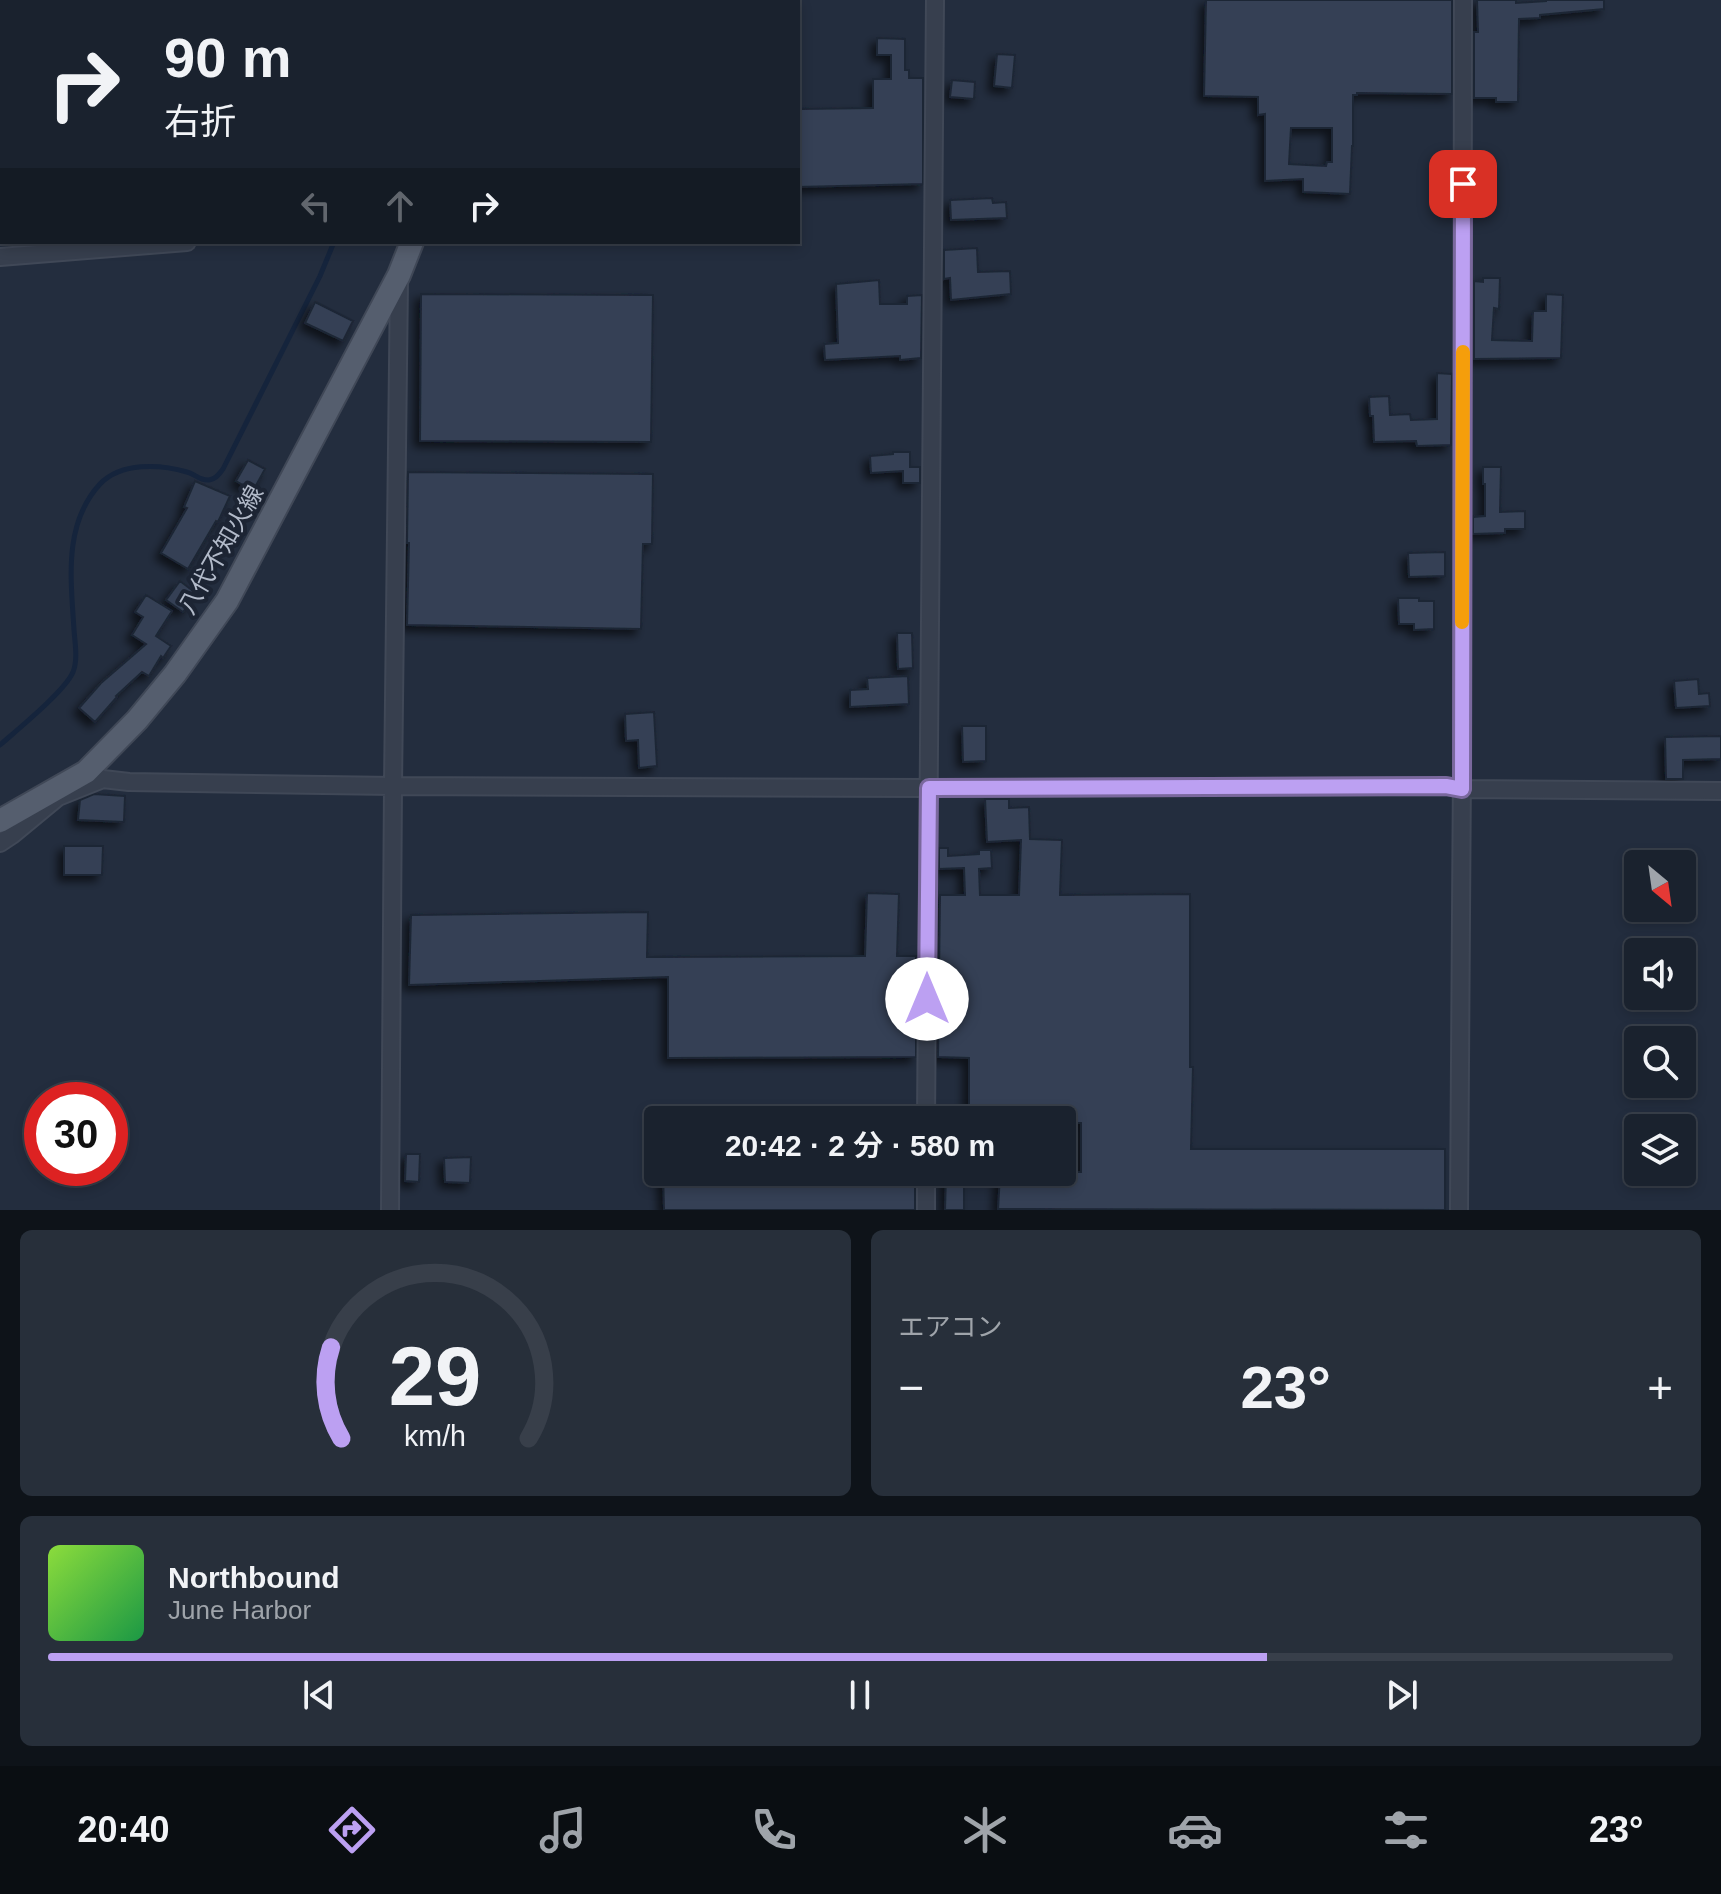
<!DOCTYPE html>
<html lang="ja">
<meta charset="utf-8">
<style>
body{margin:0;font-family:Helvetica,"Noto Sans JP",sans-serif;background:#272f3a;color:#f1f3f6;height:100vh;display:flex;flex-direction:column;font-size:30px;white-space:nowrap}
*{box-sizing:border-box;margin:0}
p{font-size:26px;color:#9fa4aa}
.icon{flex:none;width:44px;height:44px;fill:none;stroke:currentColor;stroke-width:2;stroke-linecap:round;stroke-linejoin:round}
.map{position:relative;height:1210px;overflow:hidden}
.panel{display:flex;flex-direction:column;gap:20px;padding:20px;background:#0e1319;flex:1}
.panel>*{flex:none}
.guide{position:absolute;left:0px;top:0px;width:800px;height:244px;box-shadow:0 4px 12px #0003,0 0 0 2px #383f4a;background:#1a222e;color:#f1f3f6;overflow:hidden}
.needle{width:52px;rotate:151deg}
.fabs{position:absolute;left:1624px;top:850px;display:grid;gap:16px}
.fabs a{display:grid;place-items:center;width:72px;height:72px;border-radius:8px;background:#1a222e;box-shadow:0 4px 12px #0003,0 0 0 2px #383f4a;font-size:40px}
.speed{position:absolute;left:24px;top:1082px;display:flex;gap:16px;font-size:40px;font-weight:700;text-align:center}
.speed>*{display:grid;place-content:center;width:104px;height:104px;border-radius:50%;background:#1a222e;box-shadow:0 4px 12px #0003,0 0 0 2px #383f4a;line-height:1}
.speed .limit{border:12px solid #d22;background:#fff;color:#111}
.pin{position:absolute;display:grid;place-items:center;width:68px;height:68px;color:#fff;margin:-34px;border-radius:16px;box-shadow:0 4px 12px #0006}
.me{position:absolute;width:88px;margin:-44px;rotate:0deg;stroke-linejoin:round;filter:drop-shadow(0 0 6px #0008)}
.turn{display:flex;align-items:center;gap:28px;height:168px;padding:0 32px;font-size:36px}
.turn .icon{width:104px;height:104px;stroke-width:2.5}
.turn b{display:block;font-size:56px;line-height:68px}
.lanes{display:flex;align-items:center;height:76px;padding:0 32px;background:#0003;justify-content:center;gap:40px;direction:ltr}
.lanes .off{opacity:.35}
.big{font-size:60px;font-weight:600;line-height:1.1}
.panel .card{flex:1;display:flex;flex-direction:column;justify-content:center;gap:12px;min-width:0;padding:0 28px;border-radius:12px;background:#272f3a}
.panel .dial{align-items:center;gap:0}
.dial svg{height:208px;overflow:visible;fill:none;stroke:#383f4a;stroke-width:7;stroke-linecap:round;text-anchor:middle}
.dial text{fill:#f1f3f6;stroke:none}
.song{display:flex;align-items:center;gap:24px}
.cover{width:96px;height:96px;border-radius:12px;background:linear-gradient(135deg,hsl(90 70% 55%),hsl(140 70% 35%))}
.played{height:8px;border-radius:4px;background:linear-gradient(90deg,#bca0f2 75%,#383f4a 75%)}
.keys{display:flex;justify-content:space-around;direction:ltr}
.heat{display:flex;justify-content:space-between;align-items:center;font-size:44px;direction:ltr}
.panel .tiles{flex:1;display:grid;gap:20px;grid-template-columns:1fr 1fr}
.card:last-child{grid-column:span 2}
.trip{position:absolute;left:644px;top:1106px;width:432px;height:80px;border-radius:8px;background:#1a222e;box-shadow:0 4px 12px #0003,0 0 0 2px #383f4a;font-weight:600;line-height:80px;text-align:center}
.menu{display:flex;height:128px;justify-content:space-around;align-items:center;background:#0a0e12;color:#9fa4aa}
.menu .icon{width:56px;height:56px}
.menu .active{color:#bca0f2}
.menu b{font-size:36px;color:#f1f3f6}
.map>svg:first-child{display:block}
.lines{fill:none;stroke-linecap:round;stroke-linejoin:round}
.stream{stroke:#15243c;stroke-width:5}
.building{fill:#344154;stroke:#1e2635;stroke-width:2;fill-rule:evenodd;filter:url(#shadow)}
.minor-casing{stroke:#404857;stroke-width:20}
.major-casing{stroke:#404857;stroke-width:26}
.minor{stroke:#373f4e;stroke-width:16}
.major{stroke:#555e6e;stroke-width:22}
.route-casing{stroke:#7a689d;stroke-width:20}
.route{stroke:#bca0f2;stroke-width:14}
.slow{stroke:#f59e0b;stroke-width:14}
.labels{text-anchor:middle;stroke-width:8;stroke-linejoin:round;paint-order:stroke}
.street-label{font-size:24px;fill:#b2bac9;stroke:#1c2433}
</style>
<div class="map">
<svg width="1721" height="1210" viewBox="0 0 1721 1210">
<defs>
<filter id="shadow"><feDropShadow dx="-5.5" dy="5.5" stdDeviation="4" flood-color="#0009"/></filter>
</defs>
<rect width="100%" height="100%" fill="#232d3e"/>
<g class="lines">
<path class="stream" d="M0 745C17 730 65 691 73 672 78 660 75 643 74 630 71 580 63 524 100 484 121 462 160 464 187 472 195 474 200 481 209 480 216 479 219 474 223 469L320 276 334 242"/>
</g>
<path class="building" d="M1206 0H1452V94L1357 93V95H1353V146H1352L1350 194 1303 192V179L1265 181V114L1258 115V97L1204 96ZM1291 128H1332V162H1327L1326 166 1289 164Z
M1477 0H1516V3L1546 1V0H1604V9L1540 15V18L1519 19 1518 102H1496V98H1474V32H1478Z
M877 38 905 39V70H909V78H923V184L798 187V109L873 108V79H891V55H877Z
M997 54 1015 55 1012 88 994 86Z
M952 80 975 82 974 99 950 97Z
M992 198 993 203 1006 202 1007 218 951 220 950 200Z
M977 248 978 272 1010 271 1011 294 951 300 950 278 944 279V250Z
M1483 278H1500L1499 309 1494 308 1492 340 1532 341 1533 311H1546V294L1563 295 1561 358 1474 359V281L1483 282Z
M879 280 880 304H907V296L922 295 921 358 900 360V356L825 360 824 344 838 343 836 284Z
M421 294 653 295 651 442 420 441Z
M315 302 353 321 343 341 305 323Z
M1437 373 1452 374 1451 445 1417 446 1416 441 1374 442 1373 416H1370L1369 397 1389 396 1390 415 1410 414 1411 420 1437 419Z
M893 452H910V467H920V483H903V471L871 473 870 456 893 454Z
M248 460 265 469 253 491 236 481Z
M1483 467H1501L1500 512 1525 511V529H1505V533L1473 534V517L1485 516V484H1483Z
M408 472 653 474 652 544H643L641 629 407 625 409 543H407Z
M195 481 230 496 218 522 216 521 188 569 161 553 187 508 184 507Z
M1445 552V576L1409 577 1408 553Z
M180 581 197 594 183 612 166 600Z
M146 595 172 611 156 636 171 646 163 658 161 656 149 676 142 672 116 696 117 697 95 722 79 708 101 683 146 644 132 635 143 617 135 612Z
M1398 598H1419V601H1434V629L1414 630V624H1399Z
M897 633H912L913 668 898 669Z
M908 676 909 704 850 707V690L868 689 867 678Z
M1698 679 1699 694 1709 693 1710 706 1676 708 1674 681Z
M654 712 657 766 639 768 638 740 626 741 625 714Z
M962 726H986V761L963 762Z
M1721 736V759L1683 760V779H1666L1665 737Z
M94 794 125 796 124 822 78 820 80 800Z
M985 799H1009V808L1029 807 1030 839 1062 840 1060 895 1190 894V1067H1193L1191 1149H1445V1210L998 1209 1000 1175H1013L1014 1172H1081V1123H1062V1120H969V1058L938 1057 940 895H965L964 868 939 869V848H948V856L979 854V850H991L992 868 979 869 980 895H1019L1021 840 987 842Z
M64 846H103L102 875H64Z
M867 893 899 894 897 956H916V1057L668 1058V977L409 985 411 915 648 912 647 957 865 956Z
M406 1154H420L419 1182 405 1181Z
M471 1157 470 1183 445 1182 444 1158Z
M663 1172H915V1210H664Z
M946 1175H964V1210H945Z"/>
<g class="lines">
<defs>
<path id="minor" d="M317 2 319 0
M0 257 187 242
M86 772 103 779 129 782 393 786 929 788 1446 786 1462 789 1721 791
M0 843 12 835 58 797 103 779
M926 1120 935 0
M390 1210 393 786 399 280
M926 1210V1172
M1459 1210 1462 768 1463 0"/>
<path id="major" d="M498 2V0
M0 821 86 772 137 720 175 674 227 601 399 275 412 242"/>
</defs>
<use href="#minor" class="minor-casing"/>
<use href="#major" class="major-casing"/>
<use href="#minor" class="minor"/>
<use href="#major" class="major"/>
</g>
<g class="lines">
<defs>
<path id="route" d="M927 999 929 788 1446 786 1462 789 1463 184"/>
</defs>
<use href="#route" class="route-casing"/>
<use href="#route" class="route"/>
<path class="slow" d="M1462 622 1463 352"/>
</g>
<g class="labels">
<g class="street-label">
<text transform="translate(221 550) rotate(-60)" y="8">八代不知火線</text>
</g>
</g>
</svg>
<div class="fabs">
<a><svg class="needle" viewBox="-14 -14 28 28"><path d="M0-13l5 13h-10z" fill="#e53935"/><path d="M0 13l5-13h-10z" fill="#9fa4aa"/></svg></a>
<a><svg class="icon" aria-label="sound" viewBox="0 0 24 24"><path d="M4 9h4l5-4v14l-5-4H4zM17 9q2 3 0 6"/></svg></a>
<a><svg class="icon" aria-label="search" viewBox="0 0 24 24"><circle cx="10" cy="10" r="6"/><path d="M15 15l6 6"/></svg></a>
<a><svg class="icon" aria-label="layers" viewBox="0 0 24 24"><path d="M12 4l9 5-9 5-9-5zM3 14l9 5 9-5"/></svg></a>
</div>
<div class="speed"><div class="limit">30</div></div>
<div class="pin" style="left:1463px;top:184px;background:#d93025"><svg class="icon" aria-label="arrive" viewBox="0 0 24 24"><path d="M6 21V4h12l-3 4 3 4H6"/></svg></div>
<svg class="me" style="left:927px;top:999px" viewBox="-20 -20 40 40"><circle r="19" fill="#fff"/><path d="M0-13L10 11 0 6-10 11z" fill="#bca0f2"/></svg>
<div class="trip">20:42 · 2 分 · 580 m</div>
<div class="guide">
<div class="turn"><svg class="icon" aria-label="right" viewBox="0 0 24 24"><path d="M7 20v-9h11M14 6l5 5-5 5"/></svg><div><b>90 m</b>右折</div></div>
<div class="lanes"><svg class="icon off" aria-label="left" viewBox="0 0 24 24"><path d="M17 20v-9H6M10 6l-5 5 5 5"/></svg><svg class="icon off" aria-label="ahead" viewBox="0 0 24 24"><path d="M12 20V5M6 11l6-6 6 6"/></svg><svg class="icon" aria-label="right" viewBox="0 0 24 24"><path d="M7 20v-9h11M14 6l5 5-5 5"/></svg></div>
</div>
</div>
<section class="panel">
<div class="tiles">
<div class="card dial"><svg viewBox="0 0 100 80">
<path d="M14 69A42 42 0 1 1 86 69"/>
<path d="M14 69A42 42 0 0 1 10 34" stroke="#bca0f2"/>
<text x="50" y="56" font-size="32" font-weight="700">29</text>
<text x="50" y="72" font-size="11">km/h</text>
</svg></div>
<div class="card"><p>エアコン</p>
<div class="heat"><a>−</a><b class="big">23°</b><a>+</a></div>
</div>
<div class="card">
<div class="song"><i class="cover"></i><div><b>Northbound</b><p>June Harbor</p></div></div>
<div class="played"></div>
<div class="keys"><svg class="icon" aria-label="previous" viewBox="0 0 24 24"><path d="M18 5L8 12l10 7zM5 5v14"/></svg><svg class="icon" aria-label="pause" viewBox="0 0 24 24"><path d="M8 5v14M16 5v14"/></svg><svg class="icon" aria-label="next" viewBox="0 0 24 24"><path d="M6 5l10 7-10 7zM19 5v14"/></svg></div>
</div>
</div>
</section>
<nav class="menu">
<b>20:40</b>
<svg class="icon active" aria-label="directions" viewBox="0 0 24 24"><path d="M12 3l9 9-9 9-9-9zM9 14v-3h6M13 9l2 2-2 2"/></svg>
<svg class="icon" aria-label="music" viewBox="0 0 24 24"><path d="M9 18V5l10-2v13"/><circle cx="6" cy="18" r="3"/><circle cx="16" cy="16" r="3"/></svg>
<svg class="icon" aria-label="phone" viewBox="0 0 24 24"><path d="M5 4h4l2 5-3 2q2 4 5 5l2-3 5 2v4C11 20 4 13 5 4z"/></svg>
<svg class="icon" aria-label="climate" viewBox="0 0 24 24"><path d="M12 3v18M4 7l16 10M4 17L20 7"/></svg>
<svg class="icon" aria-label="car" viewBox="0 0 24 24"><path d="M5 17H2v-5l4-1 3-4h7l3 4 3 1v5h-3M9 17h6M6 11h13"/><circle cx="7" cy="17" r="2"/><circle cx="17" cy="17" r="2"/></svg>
<svg class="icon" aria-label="filters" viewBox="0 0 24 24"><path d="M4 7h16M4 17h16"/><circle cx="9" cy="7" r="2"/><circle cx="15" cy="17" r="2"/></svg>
<b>23°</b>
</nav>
